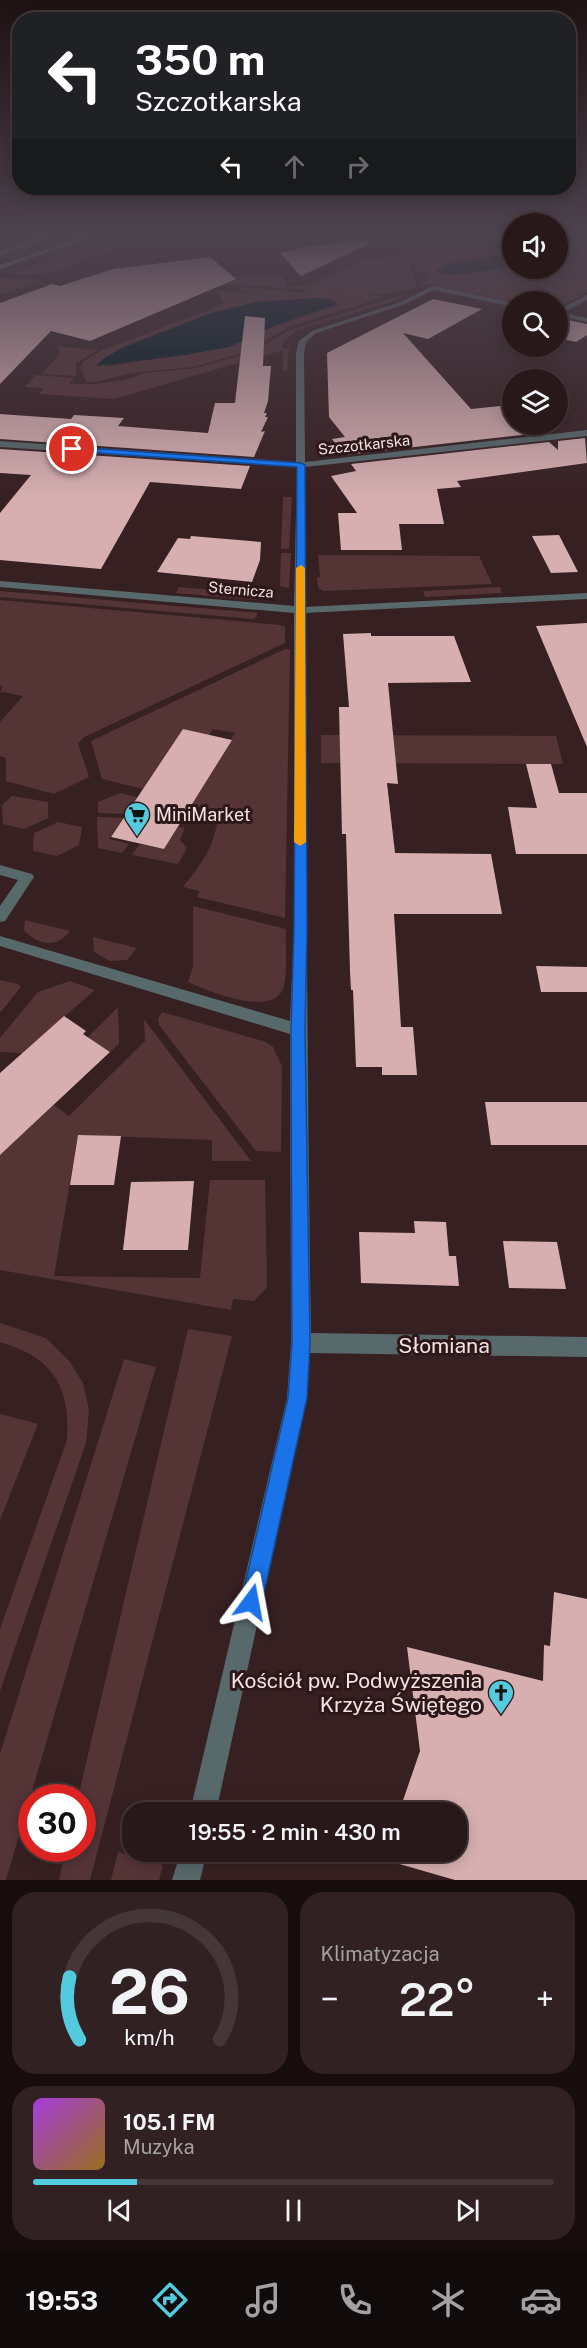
<!DOCTYPE html>
<html lang="pl">
<meta charset="utf-8">
<style>
body{margin:0;font-family:"Public Sans",sans-serif;background:#312123;color:#f1f3f6;height:100vh;display:flex;flex-direction:column;font-size:22px;white-space:nowrap}
*{box-sizing:border-box;margin:0}
p{font-size:20px;color:#a5a0a2}
.icon{flex:none;width:33px;height:33px;fill:none;stroke:currentColor;stroke-width:2;stroke-linecap:round;stroke-linejoin:round}
.map{position:relative;height:1880px;overflow:hidden}
.side{display:flex;flex-direction:column;gap:12px;padding:12px;background:#170d0e;flex:1}
.side>*{flex:none}
.top-card{position:absolute;left:12px;top:12px;width:564px;height:183px;border-radius:24px;box-shadow:0 3px 15px #0003,0 0 0 2px #453739;background:#202124;color:#fff;overflow:hidden}
.controls{position:absolute;left:502px;top:213px;display:grid;gap:12px}
.controls a{display:grid;place-items:center;width:66px;height:66px;border-radius:50%;background:#29181a;box-shadow:0 3px 15px #0003,0 0 0 2px #453739;font-size:30px}
.speed{position:absolute;left:18px;top:1784px;display:flex;gap:12px;font-size:30px;font-weight:700;text-align:center}
.speed>*{display:grid;place-content:center;width:78px;height:78px;border-radius:50%;background:#29181a;box-shadow:0 3px 15px #0003,0 0 0 2px #453739;line-height:1}
.speed .limit{border:9px solid #d22;background:#fff;color:#111}
.pin{position:absolute;display:grid;place-items:center;width:51px;height:51px;color:#fff;margin:-26px;border:3px solid #fff;border-radius:50%;box-shadow:0 2px 6px #0007}
.me{position:absolute;width:66px;margin:-33px;rotate:13deg;stroke-linejoin:round;filter:drop-shadow(0 0 4px #0008)}
.turn{display:flex;align-items:center;gap:21px;height:126px;padding:0 24px;font-size:27px}
.turn .icon{width:78px;height:78px;stroke-width:2.5}
.turn b{display:block;font-size:42px;line-height:51px}
.lanes{display:flex;align-items:center;height:57px;padding:0 24px;background:#0003;justify-content:center;gap:30px;direction:ltr}
.lanes .off{opacity:.35}
.big{font-size:45px;font-weight:600;line-height:1.1}
.side .widget{flex:1;display:flex;flex-direction:column;justify-content:center;gap:9px;min-width:0;padding:0 21px;border-radius:24px;background:#312123}
.side .dial{align-items:center;gap:0}
.dial svg{height:156px;overflow:visible;fill:none;stroke:#453739;stroke-width:7;stroke-linecap:round;text-anchor:middle}
.dial text{fill:#f1f3f6;stroke:none}
.song{display:flex;align-items:center;gap:18px}
.cover{width:72px;height:72px;border-radius:9px;background:linear-gradient(135deg,hsl(280 70% 55%),hsl(40 70% 35%))}
.played{height:6px;border-radius:3px;background:linear-gradient(90deg,#54cade 20%,#453739 20%)}
.keys{display:flex;justify-content:space-around;direction:ltr}
.heat{display:flex;justify-content:space-between;align-items:center;font-size:33px;direction:ltr}
.side .tiles{flex:1;display:grid;gap:12px;grid-template-columns:1fr 1fr}
.widget:last-child{grid-column:span 2}
.trip{position:absolute;left:122px;top:1802px;width:345px;height:60px;border-radius:24px;background:#29181a;box-shadow:0 3px 15px #0003,0 0 0 2px #453739;font-weight:600;line-height:60px;text-align:center}
.tab-bar{display:flex;height:96px;justify-content:space-around;align-items:center;background:#100a0a;color:#a5a0a2}
.tab-bar .icon{width:42px;height:42px}
.tab-bar .current{color:#54cade}
.tab-bar b{font-size:27px;color:#f1f3f6}
.map>svg:first-child{display:block}
.green{fill:#553436;fill-rule:evenodd}
.water{fill:#001c21}
.building{fill:#d7afb0}
.lines{fill:none;stroke-linecap:round;stroke-linejoin:round}
.street{fill:#58696c;fill-rule:evenodd}
.secondary{fill:#728e93;fill-rule:evenodd}
.route{fill:#1a73e8;stroke:#114b97;stroke-width:1.5}
.slow{fill:#f59e0b}
.labels{text-anchor:middle;stroke-width:6;stroke-linejoin:round;paint-order:stroke}
.far-street-label{font-size:15px;fill:#f3e3e3;stroke:#2d1718}
.poi-label{font-size:18px;fill:#f3e3e3;stroke:#2d1718;text-anchor:start}
.near-street-label{font-size:21px;fill:#f3e3e3;stroke:#2d1718}
.near-poi-label{font-size:21px;fill:#f3e3e3;stroke:#2d1718;text-anchor:end}
</style>
<div class="map">
<svg width="587" height="1880" viewBox="0 0 587 1880">
<rect width="100%" height="100%" fill="#372022"/>
<path class="green" d="M156 237H263L248 242 220 240 219 242 200 239 156 240Z
M355 237 513 239V257C501 254 496 257 485 260 468 264 454 262 438 269L453 275 513 267 558 268V240H587V292L558 308V302H513L427 284 422 286 420 282 428 281 424 272H415L414 262 412 261 411 269 417 286C405 299 344 292 324 293L367 294 384 297 288 327 256 347 235 355 193 367 131 373 96 382H87L80 368 84 361 103 350 224 304 216 291 253 293 239 290 242 287 303 293 306 290 222 283 214 276H284L286 287 306 286 364 259H386L403 254H461L505 246 504 242 354 241ZM319 298 337 305 204 351 104 367 157 334 180 327 208 314 256 302Z
M104 242 117 248 63 268H74L33 275 11 274 75 249Z
M0 279 2 278 42 280 0 295Z
M411 292 397 300 295 331 283 342V349L289 348 287 370H283V350L114 399 39 394 43 388 25 387 35 375 74 378 70 384H93L126 380 145 373 196 368 235 357 260 348 288 331Z
M53 346 98 350 76 363V376L42 374 60 353 59 348Z
M283 497H292L289 549H281Z
M281 553H291L289 588 280 586Z
M318 555 479 556 492 584 324 591 318 588 317 578 320 577Z
M179 587 258 594 261 596 255 600 176 593Z
M500 587 502 593 425 597 423 591Z
M0 591 258 613 256 617 253 619 0 597Z
M0 600 280 625 285 627V643L84 737 78 744 89 777 54 794 6 781V758L0 756V722L23 696 3 692 0 693 3 686 0 685Z
M285 649H290L285 918 197 897 200 891 183 887C202 863 214 848 218 817L214 811 191 805 235 733 213 729 208 737 183 729 143 789 102 779 91 741Z
M321 735 556 736 563 764 321 763Z
M120 793 137 797 126 814 98 813V802Z
M12 796 48 802V818L24 829 3 824 2 805Z
M97 817 123 818 109 839 129 844 122 853 98 848Z
M58 822 82 827 79 845 57 856 33 851 34 833Z
M178 827 185 828 180 840 187 848 178 864 132 855 140 844 164 849Z
M193 906 286 929C285 944 288 975 283 989 271 1018 206 990 188 982L193 966Z
M25 920 70 931C58 948 37 946 24 930Z
M93 937 137 948 127 960 110 961 94 952Z
M0 980 18 984 21 987 0 1013Z
M70 981 95 990 22 1053 0 1052V1038L38 992Z
M118 1007 119 1044 110 1052 88 1037Z
M162 1012 266 1042 273 1047 282 1066 281 1152 256 1151 159 1025 158 1019Z
M144 1019 251 1161H212V1140L78 1135 54 1276 200 1278 210 1180H265L267 1287 254 1301 233 1299 231 1310 0 1270V1155L54 1105 69 1116 145 1041Z
M0 1323 46 1338 70 1362 83 1383 89 1410 86 1443 0 1691V1629L67 1440C71 1386 52 1357 0 1342Z
M188 1329 232 1336 90 1880H59L66 1848H82V1797H78Z
M124 1359 156 1367 6 1880H0V1754Z
M0 1414 38 1424 0 1520Z
M118 1852 163 1865 159 1880H111Z"/>
<path class="water" d="M498 255 513 257V267L453 275 436 272C451 257 479 261 498 255Z
M319 298 330 299 338 304 283 322 229 347 185 355 96 366 104 358 124 347 208 314 256 302Z"/>
<path class="building" d="M367 240 369 244 301 276 280 253 307 247Z
M210 257 236 279 90 341 51 331 0 384V303L52 284 60 286 113 269Z
M433 299 482 309 428 339 403 333 471 409 510 405 513 408V424H530L540 433 344 455 332 439 345 437 329 417 327 353Z
M245 316 265 318 263 366H271L268 401 264 413H267L265 417H268L261 432 265 431 254 457 0 439V414L71 419 74 415 124 418 118 426 208 433 215 403H235Z
M563 319 587 324V335L576 342 558 338V323Z
M585 438 587 463 457 481 461 487 437 489 444 524H399L402 550H341L338 513H357L331 476 356 471 351 464 549 442 558 450V441Z
M0 449 250 466 241 489 150 482 101 569 0 560V513L31 475 0 473Z
M559 535 578 572 551 573 532 536Z
M191 536 261 542 260 560 252 582 157 572 178 538 190 539Z
M587 623V747L536 626Z
M371 633V636H454L471 682 388 683 398 784 387 783 395 853 491 854 502 914H394L401 1027H413L417 1075H382V1067H356L353 990H351L350 971 346 834H342L339 707H349L343 634Z
M183 729 232 740 164 849 111 837Z
M526 764H551L559 793H587V854H516L508 807 537 808Z
M536 966 587 967V992H541Z
M64 1016 86 1031 83 1034 110 1052 0 1155V1073Z
M485 1102H587V1145H491Z
M78 1135 121 1136 114 1185H70Z
M194 1181 188 1250H123L131 1182Z
M414 1221 446 1222 449 1256H456L459 1286 361 1283 359 1232 415 1233Z
M503 1241 557 1242 566 1289 509 1288Z
M554 1592 587 1599V1880H455L382 1859 385 1851H456V1812H399L420 1751 407 1647 543 1681 544 1645 550 1646Z"/>
<g class="lines">
<path class="street" d="M433 286 513 303V307L434 290 405 304 316 333 306 342 304 353 305 462 587 430V436L305 467 304 607 587 593V599L304 613C307 853 307 1093 311 1333L587 1337V1357L310 1353 307 1398 216 1812H190L287 1398 291 1343 290 1034 0 946V936L290 1021 294 930V613L0 587V581L294 606 297 467 0 447V441L296 462V353L299 341 312 331 401 302Z
M587 295V300L563 313 587 318V322L558 316V310Z
M0 865 32 874 34 877 5 921 0 922V906L18 880 0 875Z
M181 1851H207L200 1880H172Z"/>
<path class="secondary" d="M42 237H50L0 255V251Z
M83 237H91L0 269V265Z"/>
</g>
<linearGradient id="sky" x2="0" y2="1"><stop stop-color="#1e1213"/><stop offset="0.47" stop-color="#4d424f"/><stop offset="1" stop-color="#4d424f" stop-opacity="0"/></linearGradient>
<rect width="587" height="500" fill="url(#sky)"/>
<path class="route" d="M72 447 301 463 305 465 307 930 305 1030 310 1343 307 1398 262 1602 259 1609 251 1613 244 1609 241 1602 288 1398 292 1343 291 1030 294 930 297 467 69 451V447Z"/>
<path class="slow" d="M301 565 305 568 306 842 300 846 294 842 296 568Z"/>
<defs>
<symbol id="supermarket-pin" viewBox="-11 -11 22 30"><path d="M0 17L-7.5 6A9.5 9.5 0 1 1 7.5 6Z" fill="#54cade" stroke="#2d1718"/><path d="M-6-5.5h2.5l.6 2H6L4.5 2H-2.5L-4.4-4H-6ZM-1.5 3.2a1.3 1.3 0 1 0 .1 0ZM3 3.2a1.3 1.3 0 1 0 .1 0Z" fill="#111"/></symbol>
<symbol id="church-pin" viewBox="-11 -11 22 30"><path d="M0 17L-7.5 6A9.5 9.5 0 1 1 7.5 6Z" fill="#54cade" stroke="#2d1718"/><path d="M-1.2-6h2.4v3.5h3.3v2.4h-3.3V6h-2.4V-.1h-3.3v-2.4h3.3Z" fill="#111"/></symbol>
</defs>
<g fill-rule="evenodd">
<use href="#supermarket-pin" x="122" y="800" width="30" height="40"/>
<use href="#church-pin" x="486" y="1678" width="30" height="40"/>
</g>
<g class="labels">
<g class="far-street-label">
<text transform="translate(364 445) rotate(-6)" y="5">Szczotkarska</text>
<text transform="translate(241 590) rotate(5)" y="5">Sternicza</text>
</g>
<g class="poi-label">
<text x="156" y="821">MiniMarket</text>
</g>
<g class="near-street-label">
<text x="444" y="1353">Słomiana</text>
</g>
<g class="near-poi-label">
<text x="482" y="1688">Kościół pw. Podwyższenia<tspan x="482" dy="24">Krzyża Świętego</tspan></text>
</g>
</g>
</svg>
<div class="controls">
<a><svg class="icon" aria-label="sound" viewBox="0 0 24 24"><path d="M4 9h4l5-4v14l-5-4H4zM17 9q2 3 0 6"/></svg></a>
<a><svg class="icon" aria-label="search" viewBox="0 0 24 24"><circle cx="10" cy="10" r="6"/><path d="M15 15l6 6"/></svg></a>
<a><svg class="icon" aria-label="layers" viewBox="0 0 24 24"><path d="M12 4l9 5-9 5-9-5zM3 14l9 5 9-5"/></svg></a>
</div>
<div class="speed"><div class="limit">30</div></div>
<div class="pin" style="left:72px;top:449px;background:#d93025"><svg class="icon" aria-label="arrive" viewBox="0 0 24 24"><path d="M6 21V4h12l-3 4 3 4H6"/></svg></div>
<svg class="me" style="left:251px;top:1602px" viewBox="-20 -20 40 40"><path d="M0-17L14 15 0 8-14 15z" fill="#1a73e8" stroke="#fff" stroke-width="4"/></svg>
<div class="trip">19:55 · 2 min · 430 m</div>
<div class="top-card">
<div class="turn"><svg class="icon" aria-label="left" viewBox="0 0 24 24"><path d="M17 20v-9H6M10 6l-5 5 5 5"/></svg><div><b>350 m</b>Szczotkarska</div></div>
<div class="lanes"><svg class="icon" aria-label="left" viewBox="0 0 24 24"><path d="M17 20v-9H6M10 6l-5 5 5 5"/></svg><svg class="icon off" aria-label="ahead" viewBox="0 0 24 24"><path d="M12 20V5M6 11l6-6 6 6"/></svg><svg class="icon off" aria-label="right" viewBox="0 0 24 24"><path d="M7 20v-9h11M14 6l5 5-5 5"/></svg></div>
</div>
</div>
<section class="side">
<div class="tiles">
<div class="widget dial"><svg viewBox="0 0 100 80">
<path d="M14 69A42 42 0 1 1 86 69"/>
<path d="M14 69A42 42 0 0 1 9 37" stroke="#54cade"/>
<text x="50" y="56" font-size="32" font-weight="700">26</text>
<text x="50" y="72" font-size="11">km/h</text>
</svg></div>
<div class="widget"><p>Klimatyzacja</p>
<div class="heat"><a>−</a><b class="big">22°</b><a>+</a></div>
</div>
<div class="widget">
<div class="song"><i class="cover"></i><div><b>105.1 FM</b><p>Muzyka</p></div></div>
<div class="played"></div>
<div class="keys"><svg class="icon" aria-label="previous" viewBox="0 0 24 24"><path d="M18 5L8 12l10 7zM5 5v14"/></svg><svg class="icon" aria-label="pause" viewBox="0 0 24 24"><path d="M8 5v14M16 5v14"/></svg><svg class="icon" aria-label="next" viewBox="0 0 24 24"><path d="M6 5l10 7-10 7zM19 5v14"/></svg></div>
</div>
</div>
</section>
<nav class="tab-bar">
<b>19:53</b>
<svg class="icon current" aria-label="directions" viewBox="0 0 24 24"><path d="M12 3l9 9-9 9-9-9zM9 14v-3h6M13 9l2 2-2 2"/></svg>
<svg class="icon" aria-label="music" viewBox="0 0 24 24"><path d="M9 18V5l10-2v13"/><circle cx="6" cy="18" r="3"/><circle cx="16" cy="16" r="3"/></svg>
<svg class="icon" aria-label="phone" viewBox="0 0 24 24"><path d="M5 4h4l2 5-3 2q2 4 5 5l2-3 5 2v4C11 20 4 13 5 4z"/></svg>
<svg class="icon" aria-label="climate" viewBox="0 0 24 24"><path d="M12 3v18M4 7l16 10M4 17L20 7"/></svg>
<svg class="icon" aria-label="car" viewBox="0 0 24 24"><path d="M5 17H2v-5l4-1 3-4h7l3 4 3 1v5h-3M9 17h6M6 11h13"/><circle cx="7" cy="17" r="2"/><circle cx="17" cy="17" r="2"/></svg>
</nav>
